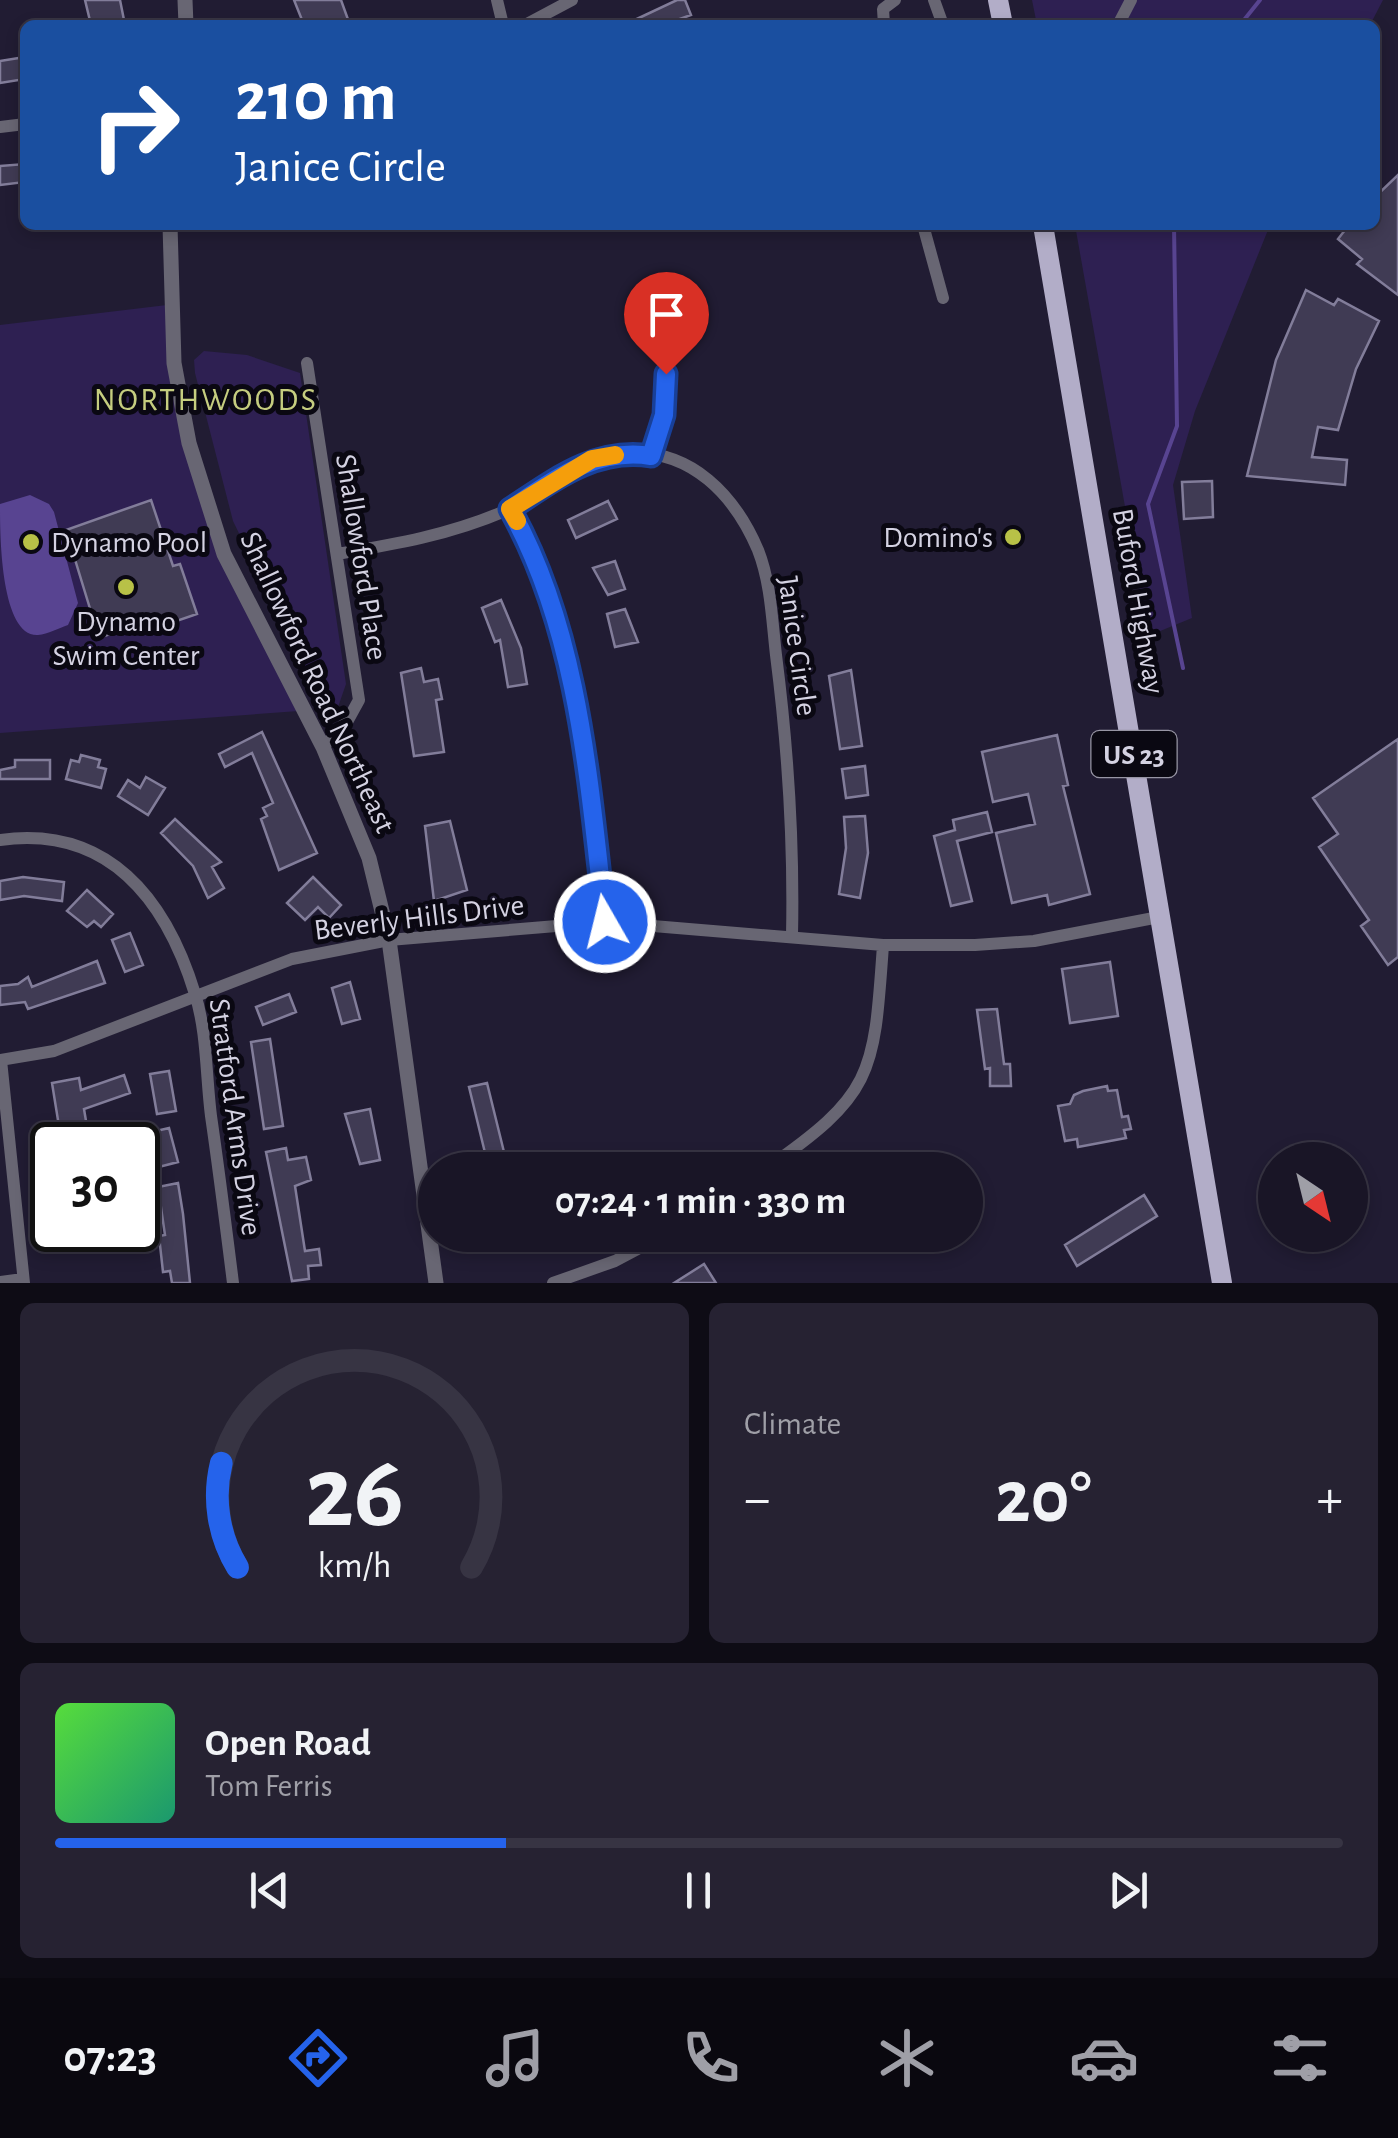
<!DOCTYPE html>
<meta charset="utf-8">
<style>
body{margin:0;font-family:"Alegreya Sans",sans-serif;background:#262232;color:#f1f3f6;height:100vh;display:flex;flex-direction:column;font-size:38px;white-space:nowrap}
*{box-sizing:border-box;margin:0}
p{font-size:32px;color:#9f9fa7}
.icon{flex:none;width:55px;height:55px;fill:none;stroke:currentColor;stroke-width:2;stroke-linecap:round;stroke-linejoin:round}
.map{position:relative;height:1283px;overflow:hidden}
.side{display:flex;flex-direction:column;gap:20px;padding:20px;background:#0e0c15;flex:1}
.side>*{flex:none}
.guide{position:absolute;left:20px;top:20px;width:1360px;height:210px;border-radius:15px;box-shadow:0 5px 15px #0003,0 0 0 2px #373443;background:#1a4fa0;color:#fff;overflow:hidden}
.needle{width:65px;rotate:145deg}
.fabs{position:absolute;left:1258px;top:1142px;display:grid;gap:20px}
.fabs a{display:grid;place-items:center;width:110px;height:110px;border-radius:50%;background:#191526;box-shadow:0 5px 15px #0003,0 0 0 2px #373443;font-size:50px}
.speed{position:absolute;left:30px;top:1122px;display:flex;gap:20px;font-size:50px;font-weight:700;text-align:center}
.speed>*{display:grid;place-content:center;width:130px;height:130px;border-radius:50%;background:#191526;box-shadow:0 5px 15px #0003,0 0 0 2px #373443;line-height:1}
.speed .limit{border:5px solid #111;border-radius:15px;background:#fff;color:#111}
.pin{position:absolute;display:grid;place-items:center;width:85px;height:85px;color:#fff;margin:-102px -42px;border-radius:50% 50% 50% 0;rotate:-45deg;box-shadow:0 0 10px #0007}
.pin .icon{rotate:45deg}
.me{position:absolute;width:110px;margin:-55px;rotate:352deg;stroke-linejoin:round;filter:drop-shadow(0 0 8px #0008)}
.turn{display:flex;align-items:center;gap:35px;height:210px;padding:0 50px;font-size:45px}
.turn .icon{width:130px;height:130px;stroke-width:2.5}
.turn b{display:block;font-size:70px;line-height:85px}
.big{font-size:75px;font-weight:700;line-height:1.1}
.side .tile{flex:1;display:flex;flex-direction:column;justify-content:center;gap:15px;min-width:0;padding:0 35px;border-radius:15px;background:#262232}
.side .dial{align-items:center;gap:0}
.dial svg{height:260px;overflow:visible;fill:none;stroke:#373443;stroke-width:7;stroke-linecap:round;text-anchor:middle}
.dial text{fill:#f1f3f6;stroke:none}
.song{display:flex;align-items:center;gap:30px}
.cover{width:120px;height:120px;border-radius:15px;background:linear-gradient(135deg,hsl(110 70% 55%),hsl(160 70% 35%))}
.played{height:10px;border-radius:5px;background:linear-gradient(90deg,#2563eb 35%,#373443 35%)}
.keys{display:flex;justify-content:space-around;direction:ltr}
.heat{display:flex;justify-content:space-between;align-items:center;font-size:55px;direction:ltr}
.side .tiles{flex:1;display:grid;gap:20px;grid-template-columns:1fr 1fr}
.tile:last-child{grid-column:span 2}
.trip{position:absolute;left:418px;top:1152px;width:565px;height:100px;border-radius:50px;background:#191526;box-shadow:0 5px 15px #0003,0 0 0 2px #373443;font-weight:700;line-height:100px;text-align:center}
.dock{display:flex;height:160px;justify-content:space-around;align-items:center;background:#0a080f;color:#9f9fa7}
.dock .icon{width:70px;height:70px}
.dock .current{color:#2563eb}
.dock b{font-size:45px;color:#f1f3f6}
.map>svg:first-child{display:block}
.green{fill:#2e2052}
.water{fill:#584491}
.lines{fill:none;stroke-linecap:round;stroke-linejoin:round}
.stream{stroke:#584491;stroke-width:4}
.building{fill:#403b54;stroke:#827d9a;stroke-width:2.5}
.minor{stroke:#686673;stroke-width:12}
.tertiary{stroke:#686673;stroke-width:15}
.primary{stroke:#b2adc8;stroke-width:20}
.route-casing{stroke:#184099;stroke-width:25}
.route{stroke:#2563eb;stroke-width:18}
.slow{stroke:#f59e0b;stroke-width:18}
.poi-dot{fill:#b8c147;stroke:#0a0812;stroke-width:4}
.labels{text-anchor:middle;stroke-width:10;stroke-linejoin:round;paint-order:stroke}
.shield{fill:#0a0812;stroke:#9795a4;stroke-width:2.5}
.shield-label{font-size:28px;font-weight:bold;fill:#d4d2e2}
.poi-label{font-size:30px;fill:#d4d2e2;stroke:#0a0812;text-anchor:end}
.street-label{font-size:30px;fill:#d4d2e2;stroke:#0a0812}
.neighbourhood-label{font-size:32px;letter-spacing:2.5px;fill:#c5cd7f;stroke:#0a0812}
</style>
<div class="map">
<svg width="1398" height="1283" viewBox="0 0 1398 1283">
<rect width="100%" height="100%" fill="#211c33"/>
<path class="green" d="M1032 0H1383L1370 25H1037Z
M1075 225H1270L1195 411 1173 485 1192 618 1148 636Z
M167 305 189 428 234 571 312 710 0 733V325Z
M204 351 247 355 300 373 346 684 337 710 326 706 319 697 233 521 195 373 194 360Z"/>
<path class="water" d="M30 495 49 504 54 512 78 603 68 625C59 628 48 634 38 635 0 637 0 532 0 504Z"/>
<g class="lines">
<path class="stream" d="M1240 25 1260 0
M1174 225 1177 426 1148 504 1183 668"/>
</g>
<path class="building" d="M85 0H120L125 25H91Z
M294 0H341L350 25H304Z
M677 0H685L691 15 663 25H624Z
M25 57V79L0 83V61Z
M25 164V182L0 185V166Z
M1398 175V295L1357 264 1362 259 1338 239 1349 225H1375V197Z
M1306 290 1334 305 1338 299 1379 321 1356 369 1338 430 1318 427 1312 457 1347 460 1345 485 1247 476 1276 360Z
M1212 481 1213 517 1184 519 1182 482Z
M151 500 173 566 180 564 197 614 165 625 162 616 99 638 66 530Z
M608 501 617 519 576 538 568 520Z
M615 561 625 589 608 595 593 568Z
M501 600 521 648 527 684 508 687 500 640 495 642 482 608Z
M625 609 638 642 615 647 607 614Z
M421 668 424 682 438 679 442 699 436 700 444 752 414 756 401 673Z
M851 670 862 746 840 749 829 676Z
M262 732 317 853 279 870 261 819 267 816 263 808 273 803 252 753 225 767 219 754Z
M1057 735 1068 785 1063 786 1090 894 1049 905 1047 895 1012 903 996 833 1035 824 1028 794 993 802 982 752Z
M1398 739V957L1388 965 1361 926 1369 920 1319 847 1338 834 1313 798Z
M81 755 100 760 98 767 106 769 101 788 66 779 71 760 79 762Z
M15 760H50V779H0V770L15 767Z
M865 766 868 795 846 798 842 769Z
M146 777 165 788 148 815 118 796 128 780 140 788Z
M987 812 992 832 957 841 972 901 951 906 934 836 955 830 953 820Z
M865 816 868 853 860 898 839 894 846 848 844 817Z
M175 819 221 862 212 867 224 888 208 898 193 866 161 833Z
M450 821 467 890 434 901 425 826Z
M23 877 64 882 62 901 24 896 0 900V881Z
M313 877 341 905 329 918 318 907 305 920 287 903Z
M87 890 113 914 101 927 94 921 87 927 67 911Z
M130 933 143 965 125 972 112 940Z
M97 961 105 983 28 1009 25 1002 0 1005V986L18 984 28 977 32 987Z
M1110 962 1118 1016 1070 1023 1062 969Z
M350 982 360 1019 342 1024 332 988Z
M289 994 296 1012 263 1025 256 1007Z
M997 1009 1004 1064H1010L1011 1086H990V1068L985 1069 977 1010Z
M270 1039 283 1126 264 1129 251 1042Z
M169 1071 176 1111 157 1114 150 1074Z
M124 1075 130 1093 84 1109 87 1127 78 1128 80 1145H62L52 1083 79 1078 81 1090Z
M487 1083 505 1156 487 1161 469 1087Z
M1107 1086 1108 1091 1117 1090 1122 1117 1128 1116 1131 1129 1124 1130 1126 1138 1078 1147 1077 1139 1065 1141 1058 1106 1070 1104 1074 1095 1083 1091Z
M370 1109 380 1160 360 1164 345 1114Z
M169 1128 178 1162 151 1169 145 1147 155 1144 152 1132Z
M286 1148 288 1160 306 1157 311 1180 295 1186 305 1251 319 1249 321 1265 308 1266 309 1279 292 1281 266 1152Z
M178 1183 183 1214 190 1283H172L170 1271 163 1272 159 1236 165 1235 158 1187Z
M1144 1195 1157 1216 1077 1266 1065 1245Z
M704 1264 716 1283H674Z"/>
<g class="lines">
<path class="minor" d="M497 0 503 25
M934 0 943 25
M525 25 572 0
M884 25 883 9 895 0
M1118 25 1131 0
M0 127 25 124
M923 225 943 298
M307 363 359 700 348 720 323 747
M651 456C667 407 671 360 659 308
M510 509C580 633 587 783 605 922
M337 554C396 544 449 535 505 511 548 492 578 456 627 453 692 449 735 496 758 550 771 583 772 621 776 655 788 749 794 841 792 936
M0 840C108 825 166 899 195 994 207 1031 206 1077 211 1116 219 1171 226 1227 233 1283
M0 1060 54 1051 292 959 389 940 605 922 883 945H975L1034 941 1159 917
M1 1060 24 1283
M764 1170C874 1094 874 1075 883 945
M0 1282 23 1279
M553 1283 615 1261 664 1235"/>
<path class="tertiary" d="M185 0 186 25
M170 225 174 363 189 443 224 554 323 747 369 858 389 940 436 1283"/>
<path class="primary" d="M998 0 1003 25
M1043 225 1222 1283"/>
</g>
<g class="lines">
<defs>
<path id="route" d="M605 922C589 783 579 632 510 509 554 480 596 447 651 456L664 415 666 374"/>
</defs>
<use href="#route" class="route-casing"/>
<use href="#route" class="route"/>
<path class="slow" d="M517 521 510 509 592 459 615 455"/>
</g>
<g class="poi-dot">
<circle cx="1013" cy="537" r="10"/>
<circle cx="31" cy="542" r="10"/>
<circle cx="126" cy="587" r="10"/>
</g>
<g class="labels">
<rect class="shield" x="1091.5" y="731" width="85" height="46" rx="8"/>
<g class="shield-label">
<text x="1134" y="764">US 23</text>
</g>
<g class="poi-label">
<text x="993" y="547">Domino's</text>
<text x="51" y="552" text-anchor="start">Dynamo Pool</text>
<text x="126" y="631" text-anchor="middle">Dynamo<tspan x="126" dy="34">Swim Center</tspan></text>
</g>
<g class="street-label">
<text transform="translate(362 557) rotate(81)" y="10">Shallowford Place</text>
<text transform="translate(1139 601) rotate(80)" y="10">Buford Highway</text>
<text transform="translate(798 646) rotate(82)" y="10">Janice Circle</text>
<text transform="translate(318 682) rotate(65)" y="10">Shallowford Road Northeast</text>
<text transform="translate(419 917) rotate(-7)" y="10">Beverly Hills Drive</text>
<text transform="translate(236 1117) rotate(82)" y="10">Stratford Arms Drive</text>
</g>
<g class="neighbourhood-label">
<text x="206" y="410">NORTHWOODS</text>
</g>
</g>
</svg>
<div class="fabs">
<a><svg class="needle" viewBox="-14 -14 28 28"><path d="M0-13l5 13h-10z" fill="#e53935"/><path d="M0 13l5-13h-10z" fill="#9f9fa7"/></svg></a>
</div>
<div class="speed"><div class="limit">30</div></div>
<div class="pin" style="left:666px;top:374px;background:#d93025"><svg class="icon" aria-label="arrive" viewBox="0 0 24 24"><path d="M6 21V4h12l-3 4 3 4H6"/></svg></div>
<svg class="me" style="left:605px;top:922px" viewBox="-20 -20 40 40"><circle r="17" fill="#2563eb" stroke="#fff" stroke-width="3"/><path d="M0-11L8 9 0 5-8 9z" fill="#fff"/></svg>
<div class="trip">07:24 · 1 min · 330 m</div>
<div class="guide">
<div class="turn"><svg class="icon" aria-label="right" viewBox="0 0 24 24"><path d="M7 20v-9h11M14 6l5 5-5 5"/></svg><div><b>210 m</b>Janice Circle</div></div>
</div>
</div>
<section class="side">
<div class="tiles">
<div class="tile dial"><svg viewBox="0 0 100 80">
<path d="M14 69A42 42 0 1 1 86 69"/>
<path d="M14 69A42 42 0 0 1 9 37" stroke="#2563eb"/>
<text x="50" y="56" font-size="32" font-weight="700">26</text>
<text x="50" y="72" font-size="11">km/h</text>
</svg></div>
<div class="tile"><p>Climate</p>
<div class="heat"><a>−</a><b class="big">20°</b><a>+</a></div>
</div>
<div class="tile">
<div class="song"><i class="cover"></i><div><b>Open Road</b><p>Tom Ferris</p></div></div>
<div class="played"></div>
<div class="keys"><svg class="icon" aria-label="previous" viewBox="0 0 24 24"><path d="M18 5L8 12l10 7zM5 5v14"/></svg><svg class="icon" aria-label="pause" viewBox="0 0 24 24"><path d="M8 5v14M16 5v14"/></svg><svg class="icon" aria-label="next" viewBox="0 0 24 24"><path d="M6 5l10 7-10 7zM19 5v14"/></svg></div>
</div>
</div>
</section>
<nav class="dock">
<b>07:23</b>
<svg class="icon current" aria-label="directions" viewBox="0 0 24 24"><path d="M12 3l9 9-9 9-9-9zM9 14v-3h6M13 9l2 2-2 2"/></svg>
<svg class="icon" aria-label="music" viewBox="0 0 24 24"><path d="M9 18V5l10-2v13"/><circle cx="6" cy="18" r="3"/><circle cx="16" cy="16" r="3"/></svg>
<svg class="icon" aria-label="phone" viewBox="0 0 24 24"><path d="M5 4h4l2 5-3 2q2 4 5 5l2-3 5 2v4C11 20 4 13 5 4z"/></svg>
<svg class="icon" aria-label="climate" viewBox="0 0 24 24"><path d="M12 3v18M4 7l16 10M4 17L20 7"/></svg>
<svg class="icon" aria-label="car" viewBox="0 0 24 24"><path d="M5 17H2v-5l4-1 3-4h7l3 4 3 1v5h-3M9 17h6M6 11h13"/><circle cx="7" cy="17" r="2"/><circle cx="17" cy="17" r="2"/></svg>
<svg class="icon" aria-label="filters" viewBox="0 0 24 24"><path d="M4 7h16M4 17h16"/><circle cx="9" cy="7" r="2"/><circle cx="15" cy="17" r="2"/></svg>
</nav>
